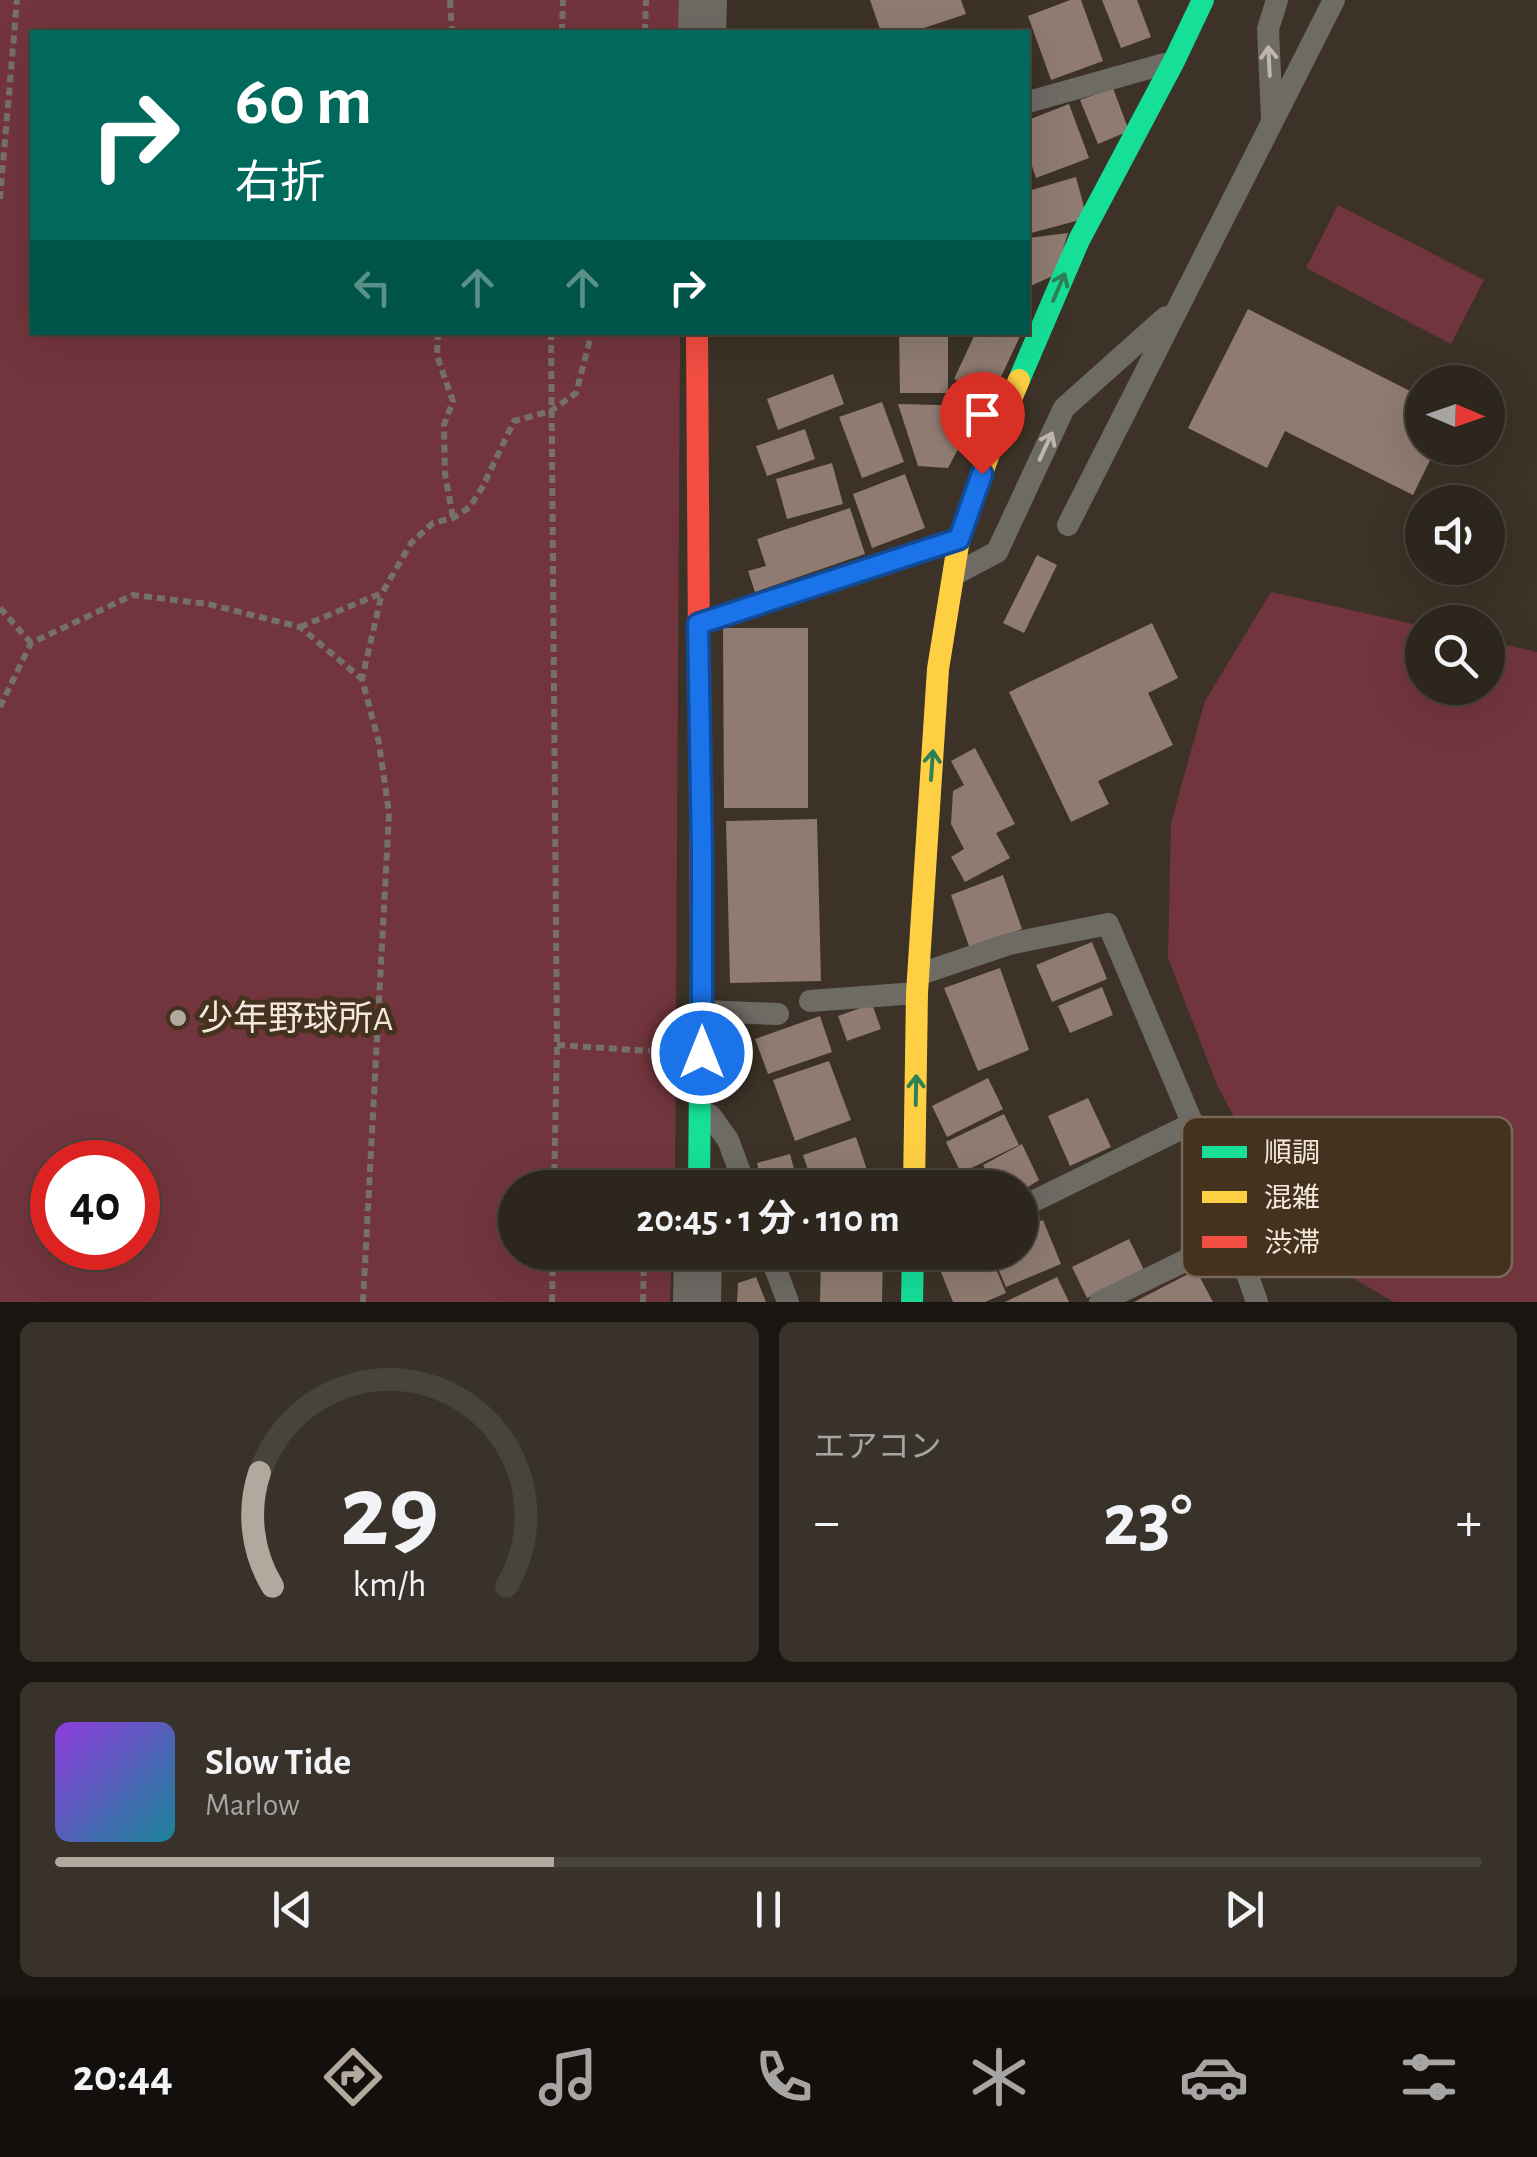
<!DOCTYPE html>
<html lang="ja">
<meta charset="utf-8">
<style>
body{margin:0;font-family:"Alegreya Sans","Noto Sans JP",sans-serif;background:#39322a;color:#f1f3f6;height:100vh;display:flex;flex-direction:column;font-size:38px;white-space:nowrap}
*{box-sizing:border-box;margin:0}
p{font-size:32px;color:#a7a5a4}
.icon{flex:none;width:55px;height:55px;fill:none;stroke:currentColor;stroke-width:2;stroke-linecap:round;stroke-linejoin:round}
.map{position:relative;height:1302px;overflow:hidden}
.panel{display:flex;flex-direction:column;gap:20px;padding:20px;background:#191510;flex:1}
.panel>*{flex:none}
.top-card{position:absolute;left:30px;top:30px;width:1000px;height:305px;border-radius:0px;box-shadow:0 10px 40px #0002,0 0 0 2px #48433b;background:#00695c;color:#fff;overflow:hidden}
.needle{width:65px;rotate:92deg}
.buttons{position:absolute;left:1405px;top:365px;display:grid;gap:20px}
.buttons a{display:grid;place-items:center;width:100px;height:100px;border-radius:50%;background:#2d261d;box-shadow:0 10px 40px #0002,0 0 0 2px #48433b;font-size:50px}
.speed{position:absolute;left:30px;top:1140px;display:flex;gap:20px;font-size:50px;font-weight:700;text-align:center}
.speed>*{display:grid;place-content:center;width:130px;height:130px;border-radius:50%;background:#2d261d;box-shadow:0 10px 40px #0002,0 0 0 2px #48433b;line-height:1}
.speed .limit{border:15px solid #d22;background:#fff;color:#111}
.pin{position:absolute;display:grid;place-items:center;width:85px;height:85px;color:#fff;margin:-102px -42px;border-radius:50% 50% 50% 0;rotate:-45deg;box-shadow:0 0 10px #0007}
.pin .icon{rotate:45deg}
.me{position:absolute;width:110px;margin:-55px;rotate:0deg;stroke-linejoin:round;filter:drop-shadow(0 0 8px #0008)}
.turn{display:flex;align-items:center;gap:35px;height:210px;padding:0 40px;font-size:45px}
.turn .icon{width:130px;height:130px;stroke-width:2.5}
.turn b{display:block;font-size:70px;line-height:85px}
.lanes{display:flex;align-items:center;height:95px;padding:0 40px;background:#0003;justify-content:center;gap:50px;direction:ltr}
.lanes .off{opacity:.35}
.big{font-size:75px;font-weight:700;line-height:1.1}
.panel .widget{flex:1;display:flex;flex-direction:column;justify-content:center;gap:15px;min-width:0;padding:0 35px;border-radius:15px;background:#39322a}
.panel .dial{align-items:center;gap:0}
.dial svg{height:260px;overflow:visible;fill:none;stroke:#48433b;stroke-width:7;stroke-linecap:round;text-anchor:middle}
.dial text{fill:#f1f3f6;stroke:none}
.song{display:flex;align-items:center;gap:30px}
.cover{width:120px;height:120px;border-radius:15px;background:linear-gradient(135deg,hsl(270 70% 55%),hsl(190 70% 35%))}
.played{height:10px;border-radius:5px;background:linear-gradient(90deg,#b3a89d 35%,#48433b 35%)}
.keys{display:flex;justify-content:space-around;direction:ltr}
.heat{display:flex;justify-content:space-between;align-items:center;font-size:55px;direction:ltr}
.panel .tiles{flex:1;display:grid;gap:20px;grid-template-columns:1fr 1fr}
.widget:last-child{grid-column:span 2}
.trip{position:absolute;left:498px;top:1170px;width:540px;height:100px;border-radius:50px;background:#2d261d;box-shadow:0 10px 40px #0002,0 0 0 2px #48433b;font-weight:700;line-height:100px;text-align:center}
.dock{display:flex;height:160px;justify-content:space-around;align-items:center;background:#120f0c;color:#a7a5a4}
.dock .icon{width:70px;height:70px}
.dock .current{color:#b3a89d}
.dock b{font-size:45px;color:#f1f3f6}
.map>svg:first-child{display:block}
.green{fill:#73353d;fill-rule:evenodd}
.building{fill:#8f7b71}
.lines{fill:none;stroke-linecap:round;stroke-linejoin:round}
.path{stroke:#75706a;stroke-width:6;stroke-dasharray:8 5;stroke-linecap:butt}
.lane{stroke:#6e6a64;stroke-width:22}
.street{stroke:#6e6a64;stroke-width:48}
.fast{stroke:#16e098;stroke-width:22}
.slow{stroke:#ffcf43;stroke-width:22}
.jam{stroke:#f24e42;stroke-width:22}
.oneway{stroke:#beb5ac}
.oneway2{stroke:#2f8055}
.route-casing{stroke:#114b97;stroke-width:25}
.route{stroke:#1a73e8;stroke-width:18}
.poi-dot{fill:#b3a89d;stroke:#44321f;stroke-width:4}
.labels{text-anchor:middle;stroke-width:10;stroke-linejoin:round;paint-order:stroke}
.poi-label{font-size:35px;fill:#f3e7dc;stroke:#44321f;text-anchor:start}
.key{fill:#44321f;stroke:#796858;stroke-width:2.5}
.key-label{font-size:28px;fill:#f3e7dc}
</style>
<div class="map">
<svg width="1537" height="1302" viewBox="0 0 1537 1302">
<rect width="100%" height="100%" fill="#3c3227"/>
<path class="green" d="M0 0H679L680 32H32V332L680 333 675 1187 515 1188V1252L672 1253 670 1302H0ZM52 1162H138V1248H52Z
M1338 205 1484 280 1451 344 1306 268Z
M1271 592 1422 626V688H1488V641L1537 652V1302H1394L1356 1280 1279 1199 1218 1087 1168 958 1171 823 1205 701Z"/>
<path class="building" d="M870 0H961L966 14 912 32H881Z
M1070 0H1081L1103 61 1051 80 1028 16Z
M1102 0H1137L1151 37 1121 48Z
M1113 88 1129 131 1098 144 1080 100Z
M1069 104 1089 158 1036 178 1028 154V120Z
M1076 177 1087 218 1031 233 1028 221V191Z
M1068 233 1055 275 1028 287V238Z
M1248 309 1422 397V448H1436L1413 495 1285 431 1267 468 1188 428Z
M899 332H948V393H900Z
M976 332H1022L992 396 954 379Z
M833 374 844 404 778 430 767 399Z
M882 402 904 462 862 478 839 417Z
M898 404 981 406 948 468 918 466Z
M805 429 815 459 767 476 756 446Z
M832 463 843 504 787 519 776 479Z
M905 474 925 528 872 548 853 494Z
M850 508 865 554 755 592 748 571 766 566 757 539Z
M1037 555 1057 565 1024 633 1003 623Z
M1152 623 1178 678 1148 693 1173 745 1098 781 1109 804 1071 822 1009 692Z
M723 628H808V808H724Z
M975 748 1015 824 996 833 1010 858 965 882 951 857 964 849 951 824 953 791 964 785 951 761Z
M817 819 821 981 730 983 726 821Z
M1003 875 1022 929 970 949 951 895Z
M1092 942 1107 979 1052 1002 1036 965Z
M1000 968 1029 1050 978 1071 944 988Z
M1102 987 1113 1015 1070 1033 1058 1006Z
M872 1004 881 1029 847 1041 838 1016Z
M820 1016 832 1052 768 1074 755 1039Z
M829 1061 851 1120 795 1141 773 1080Z
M988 1078 1003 1109 947 1137 932 1106Z
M1088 1098 1111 1147 1070 1166 1048 1116Z
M1004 1114 1019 1145 961 1173 946 1142Z
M856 1137 873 1188H814L803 1155Z
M1022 1144 1039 1180 1020 1192V1188H995L983 1165Z
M790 1154 799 1188H763L757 1163Z
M1043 1220 1061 1264 1006 1287 991 1252H1020V1229Z
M1129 1239 1144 1270 1087 1298 1072 1267Z
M821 1252H883L882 1302H820Z
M933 1252H989L1006 1293 985 1302H953Z
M1196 1270 1213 1302H1134Z
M756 1277 766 1302H737L738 1283Z
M1057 1277 1069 1302H1005Z"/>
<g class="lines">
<path class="path" d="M450 0 452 32
M562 32 563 0
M645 32 646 0
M0 199 17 0
M438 332 437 356 453 401 444 425 445 474 453 518
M551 332 557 1045 554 1188
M0 608 31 643
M300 627 382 593 411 543 433 523 453 518 470 507 483 486 514 421 551 411 576 393 592 332
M0 707 31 643 133 595 208 604 300 627 362 679
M557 1045 650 1051
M363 1302 389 813 379 743 362 679 382 593
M552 1302 553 1252
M643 1302 644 1252"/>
<path class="lane" d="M1028 102 1164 64
M1272 119 1268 29 1277 0
M1068 525 1334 0
M959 572 997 552 1064 408 1166 317
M702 623 956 540
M920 974 1009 944 1108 924 1200 1141 1257 1302
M810 1001 916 993
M702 1011 778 1014
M710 1115 728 1140 746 1188
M1020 1208 1193 1123
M769 1252 788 1302
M1100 1302 1234 1237"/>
<path class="street" d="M702 32 703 0
M697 1302 698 1252"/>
<path class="fast" d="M1019 380 1079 240 1174 61 1203 0
M699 1188 701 969
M912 1302 913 1252"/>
<path class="slow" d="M914 1188 917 993 938 669 959 539 993 442 1019 380"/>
<path class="jam" d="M697 332 701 969"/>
</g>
<defs><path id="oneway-shaft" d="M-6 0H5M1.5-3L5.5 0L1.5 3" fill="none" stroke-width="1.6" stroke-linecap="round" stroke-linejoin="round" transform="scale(2.5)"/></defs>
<g class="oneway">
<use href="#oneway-shaft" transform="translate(1269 61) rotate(-93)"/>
<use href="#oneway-shaft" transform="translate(1046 446) rotate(-65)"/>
</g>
<g class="oneway2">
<use href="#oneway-shaft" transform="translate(1059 287) rotate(-67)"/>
<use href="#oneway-shaft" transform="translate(932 765) rotate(-86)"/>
<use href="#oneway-shaft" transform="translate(916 1090) rotate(-89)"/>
</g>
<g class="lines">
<defs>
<path id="route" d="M702 1053V855L698 624 959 539 982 474"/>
</defs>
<use href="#route" class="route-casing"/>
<use href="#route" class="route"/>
</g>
<circle class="poi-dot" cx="178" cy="1018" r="10"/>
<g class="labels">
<g class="poi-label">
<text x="198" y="1030">少年野球所A</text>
</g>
</g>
<rect x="1182" y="1117" width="330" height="160" rx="15" class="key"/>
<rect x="1202" y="1146" width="45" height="12" fill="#16e098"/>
<rect x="1202" y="1191" width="45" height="12" fill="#ffcf43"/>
<rect x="1202" y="1236" width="45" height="12" fill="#f24e42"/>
<g class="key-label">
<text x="1264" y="1162">順調</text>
<text x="1264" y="1207">混雑</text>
<text x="1264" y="1252">渋滞</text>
</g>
</svg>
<div class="buttons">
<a><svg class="needle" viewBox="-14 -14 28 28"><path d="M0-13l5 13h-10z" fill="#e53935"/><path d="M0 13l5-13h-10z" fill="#a7a5a4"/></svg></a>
<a><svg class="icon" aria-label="sound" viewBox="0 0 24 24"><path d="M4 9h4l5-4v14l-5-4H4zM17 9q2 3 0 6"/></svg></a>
<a><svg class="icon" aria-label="search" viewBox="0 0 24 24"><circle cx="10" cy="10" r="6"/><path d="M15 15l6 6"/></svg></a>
</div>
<div class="speed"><div class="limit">40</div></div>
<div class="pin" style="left:982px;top:474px;background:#d93025"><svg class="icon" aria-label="arrive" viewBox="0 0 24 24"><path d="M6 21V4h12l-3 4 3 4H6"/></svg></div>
<svg class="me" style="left:702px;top:1053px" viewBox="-20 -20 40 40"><circle r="17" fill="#1a73e8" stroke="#fff" stroke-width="3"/><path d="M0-11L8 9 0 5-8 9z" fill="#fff"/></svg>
<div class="trip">20:45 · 1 分 · 110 m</div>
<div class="top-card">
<div class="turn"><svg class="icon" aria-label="right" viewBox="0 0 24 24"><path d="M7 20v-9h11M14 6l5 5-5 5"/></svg><div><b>60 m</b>右折</div></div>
<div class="lanes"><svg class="icon off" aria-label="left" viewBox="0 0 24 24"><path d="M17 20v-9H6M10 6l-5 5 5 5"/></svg><svg class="icon off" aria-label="ahead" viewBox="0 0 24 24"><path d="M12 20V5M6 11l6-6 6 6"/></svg><svg class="icon off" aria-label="ahead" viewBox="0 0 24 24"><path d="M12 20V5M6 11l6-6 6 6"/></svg><svg class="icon" aria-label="right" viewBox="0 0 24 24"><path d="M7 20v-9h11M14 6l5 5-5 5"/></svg></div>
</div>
</div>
<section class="panel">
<div class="tiles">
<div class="widget dial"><svg viewBox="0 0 100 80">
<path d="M14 69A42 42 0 1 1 86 69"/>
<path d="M14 69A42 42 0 0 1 10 34" stroke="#b3a89d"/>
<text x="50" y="56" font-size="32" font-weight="700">29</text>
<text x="50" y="72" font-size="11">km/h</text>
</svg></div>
<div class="widget"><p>エアコン</p>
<div class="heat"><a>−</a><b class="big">23°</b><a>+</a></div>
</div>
<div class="widget">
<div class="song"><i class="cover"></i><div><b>Slow Tide</b><p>Marlow</p></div></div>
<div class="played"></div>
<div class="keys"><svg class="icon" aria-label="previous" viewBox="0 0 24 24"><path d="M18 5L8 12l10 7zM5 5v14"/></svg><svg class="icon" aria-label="pause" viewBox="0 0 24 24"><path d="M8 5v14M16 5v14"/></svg><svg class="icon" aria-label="next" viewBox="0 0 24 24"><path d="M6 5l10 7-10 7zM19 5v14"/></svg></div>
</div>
</div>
</section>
<nav class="dock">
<b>20:44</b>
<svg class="icon current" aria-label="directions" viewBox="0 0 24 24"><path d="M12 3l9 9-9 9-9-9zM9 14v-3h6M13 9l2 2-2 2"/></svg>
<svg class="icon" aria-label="music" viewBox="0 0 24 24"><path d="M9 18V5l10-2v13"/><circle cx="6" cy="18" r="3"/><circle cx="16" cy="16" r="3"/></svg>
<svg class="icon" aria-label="phone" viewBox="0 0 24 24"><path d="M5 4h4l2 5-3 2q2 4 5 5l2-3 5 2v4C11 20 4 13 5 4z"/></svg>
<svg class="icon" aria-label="climate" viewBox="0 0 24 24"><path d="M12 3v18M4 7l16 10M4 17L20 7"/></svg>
<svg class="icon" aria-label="car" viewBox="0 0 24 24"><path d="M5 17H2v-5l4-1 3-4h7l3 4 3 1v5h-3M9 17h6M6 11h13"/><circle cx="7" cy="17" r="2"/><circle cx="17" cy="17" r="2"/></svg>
<svg class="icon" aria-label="filters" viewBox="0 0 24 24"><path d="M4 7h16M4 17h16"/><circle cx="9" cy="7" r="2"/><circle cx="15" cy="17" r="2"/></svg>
</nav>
